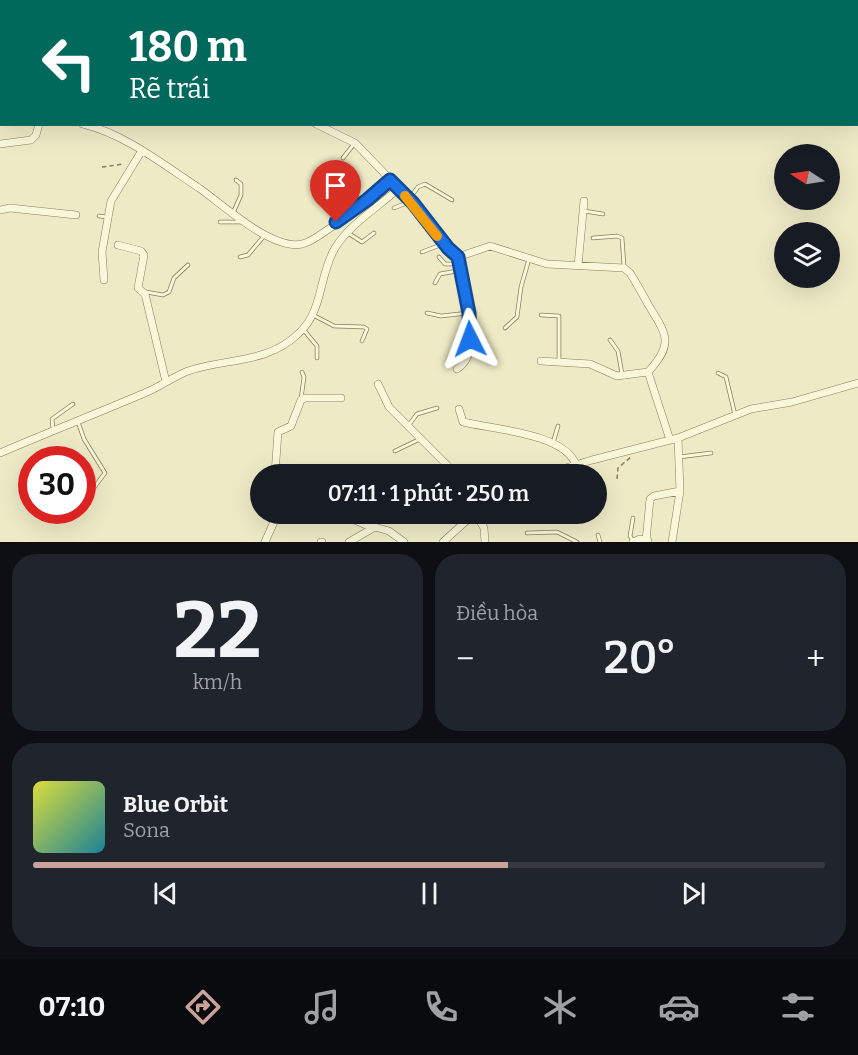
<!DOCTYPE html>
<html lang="vi">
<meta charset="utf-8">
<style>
body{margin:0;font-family:Bitter,serif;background:#20242c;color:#f1f3f6;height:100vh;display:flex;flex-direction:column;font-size:22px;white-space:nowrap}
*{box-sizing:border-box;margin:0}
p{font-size:20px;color:#9ea1a6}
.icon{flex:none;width:33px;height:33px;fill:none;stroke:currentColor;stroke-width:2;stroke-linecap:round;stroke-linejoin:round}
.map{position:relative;height:542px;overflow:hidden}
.panel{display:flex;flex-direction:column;gap:12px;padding:12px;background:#0d0f14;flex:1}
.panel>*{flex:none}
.guide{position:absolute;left:0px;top:0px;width:858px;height:126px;box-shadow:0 6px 24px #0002;background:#00695c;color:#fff;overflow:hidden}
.needle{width:39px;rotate:282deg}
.controls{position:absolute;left:774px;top:144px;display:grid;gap:12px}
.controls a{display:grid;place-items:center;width:66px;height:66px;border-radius:50%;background:#171b24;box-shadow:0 6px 24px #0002;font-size:30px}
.speed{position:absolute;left:18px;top:446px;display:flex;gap:12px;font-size:30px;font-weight:700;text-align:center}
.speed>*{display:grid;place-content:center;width:78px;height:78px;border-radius:50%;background:#171b24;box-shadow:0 6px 24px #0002;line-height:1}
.speed .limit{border:9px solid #d22;background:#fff;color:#111}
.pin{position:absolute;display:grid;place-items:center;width:51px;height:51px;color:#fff;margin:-62px -26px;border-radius:50% 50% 50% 0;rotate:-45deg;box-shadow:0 0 6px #0007}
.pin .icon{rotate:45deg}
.me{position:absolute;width:66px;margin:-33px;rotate:357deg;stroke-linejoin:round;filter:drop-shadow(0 0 4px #0008)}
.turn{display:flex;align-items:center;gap:21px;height:126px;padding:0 30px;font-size:27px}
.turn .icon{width:78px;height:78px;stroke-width:2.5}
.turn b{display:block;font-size:42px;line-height:51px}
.big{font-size:45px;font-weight:600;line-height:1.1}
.panel .tile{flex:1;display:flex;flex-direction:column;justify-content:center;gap:9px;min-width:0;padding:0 21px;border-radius:24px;background:#20242c}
.panel .dial{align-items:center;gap:0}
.dial b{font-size:78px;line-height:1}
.song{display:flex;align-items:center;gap:18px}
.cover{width:72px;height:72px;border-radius:9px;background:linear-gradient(135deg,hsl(60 70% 55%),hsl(190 70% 35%))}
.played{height:6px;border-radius:3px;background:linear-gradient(90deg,#caa29a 60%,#363941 60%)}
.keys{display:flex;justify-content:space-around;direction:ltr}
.heat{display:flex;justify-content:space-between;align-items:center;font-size:33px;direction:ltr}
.panel .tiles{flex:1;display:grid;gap:12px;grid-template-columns:1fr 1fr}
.tile:last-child{grid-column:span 2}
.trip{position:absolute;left:250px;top:464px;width:357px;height:60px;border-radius:30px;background:#171b24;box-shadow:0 6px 24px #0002;font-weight:600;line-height:60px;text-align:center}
.tab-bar{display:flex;height:96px;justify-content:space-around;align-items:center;background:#090b0e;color:#9ea1a6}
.tab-bar .icon{width:42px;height:42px}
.tab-bar .active{color:#caa29a}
.tab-bar b{font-size:27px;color:#f1f3f6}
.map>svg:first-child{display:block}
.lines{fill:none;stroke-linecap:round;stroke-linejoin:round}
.service-casing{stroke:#8a7d5b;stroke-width:4.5}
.minor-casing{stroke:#8a7d5b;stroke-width:8}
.path{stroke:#8a7d5b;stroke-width:1.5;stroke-dasharray:4.5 3;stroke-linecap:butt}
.service{stroke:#f9f6d9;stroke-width:3}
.minor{stroke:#f9f6d9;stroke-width:7}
.route-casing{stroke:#114b97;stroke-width:15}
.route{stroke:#1a73e8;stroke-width:10}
.slow{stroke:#f59e0b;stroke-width:10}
</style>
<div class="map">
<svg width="858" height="542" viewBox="0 0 858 542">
<rect width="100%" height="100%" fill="#efeac6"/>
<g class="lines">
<defs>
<path id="service" d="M617 1V2
M343 158 354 144
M410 198 418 187 425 184 452 200
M394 208 409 202
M584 211 603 214
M233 213 241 195V184L236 180
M99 216 107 217
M220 222H241
M348 233 362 242 374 233
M593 238 617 236 622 238 624 266
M422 252 443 244
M240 257 248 255 264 236
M439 257 445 264H458
M435 283 440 274 457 271
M146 292 163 295 169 292 174 278 188 265
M427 313 441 316 468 313
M313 315 334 326 364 327 367 329 362 341
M541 315 559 316V361
M505 328 517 317 521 287 529 259
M303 329 317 346V358
M610 340 618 351 622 374
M718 373 726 377 735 415
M301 399 304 377 302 372
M78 422 84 439 105 473 93 489
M408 426 417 414 437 408
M53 429 52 419 73 404
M553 443 558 426
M395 451 420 439
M679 457 711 453
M633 518 630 536 633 541
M527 533 557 532 577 542
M598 535 600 542"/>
<path id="minor" d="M524 0 527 2
M628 0 629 2
M840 0V2
M708 2 709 0
M856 43 858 44
M0 80H2
M83 124C125 134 164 165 199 188 222 204 272 251 302 244 318 241 376 193 390 180
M316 124 355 143 413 203 435 234 458 257 490 246 547 264 624 268 630 273C637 284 643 295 649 306 667 335 674 344 648 372L617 376 590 364 541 361
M0 144 31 140 36 135 39 124
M0 210 10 208 76 215
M118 245 141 251 144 255 138 288 145 294 166 382
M578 266 584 201
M104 280 102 252 111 201 141 152
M457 369C489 348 456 285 458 257
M648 372 670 440
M378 384 389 407 456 474
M459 409 463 422C491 429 565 433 576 465
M0 453C49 432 98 413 147 392 161 386 173 377 188 371 225 358 267 364 298 334 324 311 318 277 335 248 349 225 378 207 398 189
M275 474 278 432 291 426 301 400 305 398H341
M477 474 503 472 549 473 592 460 678 438 751 409 792 402 858 383
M354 513 355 520 373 528
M475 513 484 528 485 542
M646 541 650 499 654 496 680 491
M265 542 278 513
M321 542H322
M349 542 375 527 389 531 404 542
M443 542 475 513
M633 542 640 539 648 541
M672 542 680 491 678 438"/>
</defs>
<use href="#service" class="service-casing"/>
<use href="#minor" class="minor-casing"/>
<path class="path" d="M102 167 124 164
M617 479 618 468 631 457"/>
<use href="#service" class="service"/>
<use href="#minor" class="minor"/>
</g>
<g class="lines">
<defs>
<path id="route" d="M336 222 367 200 390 180 413 203 448 248 458 257 469 313 470 339"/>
</defs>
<use href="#route" class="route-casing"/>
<use href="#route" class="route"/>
<path class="slow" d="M405 196 437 236"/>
</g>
</svg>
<div class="controls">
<a><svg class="needle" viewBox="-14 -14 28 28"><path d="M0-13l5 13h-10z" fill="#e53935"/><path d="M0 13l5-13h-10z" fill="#9ea1a6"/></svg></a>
<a><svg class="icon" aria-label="layers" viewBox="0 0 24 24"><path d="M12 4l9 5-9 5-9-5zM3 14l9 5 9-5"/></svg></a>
</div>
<div class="speed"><div class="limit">30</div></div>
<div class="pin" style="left:336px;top:222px;background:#d93025"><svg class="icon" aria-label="arrive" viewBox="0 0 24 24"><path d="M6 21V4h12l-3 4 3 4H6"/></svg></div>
<svg class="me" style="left:470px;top:339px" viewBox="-20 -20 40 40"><path d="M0-17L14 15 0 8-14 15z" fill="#1a73e8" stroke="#fff" stroke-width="4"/></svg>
<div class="trip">07:11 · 1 phút · 250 m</div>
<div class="guide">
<div class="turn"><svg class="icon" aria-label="left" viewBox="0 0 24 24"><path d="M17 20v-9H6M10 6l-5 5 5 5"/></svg><div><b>180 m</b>Rẽ trái</div></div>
</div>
</div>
<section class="panel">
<div class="tiles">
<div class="tile dial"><b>22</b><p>km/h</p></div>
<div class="tile"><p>Điều hòa</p>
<div class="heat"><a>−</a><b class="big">20°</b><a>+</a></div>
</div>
<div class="tile">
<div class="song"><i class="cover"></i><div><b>Blue Orbit</b><p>Sona</p></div></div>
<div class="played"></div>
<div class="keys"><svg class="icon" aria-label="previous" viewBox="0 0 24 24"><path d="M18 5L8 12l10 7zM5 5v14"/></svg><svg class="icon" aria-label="pause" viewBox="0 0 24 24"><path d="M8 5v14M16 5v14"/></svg><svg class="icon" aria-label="next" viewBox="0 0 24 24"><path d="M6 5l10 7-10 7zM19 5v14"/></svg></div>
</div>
</div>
</section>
<nav class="tab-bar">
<b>07:10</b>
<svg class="icon active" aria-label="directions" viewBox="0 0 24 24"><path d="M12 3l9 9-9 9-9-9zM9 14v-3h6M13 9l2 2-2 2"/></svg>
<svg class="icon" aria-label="music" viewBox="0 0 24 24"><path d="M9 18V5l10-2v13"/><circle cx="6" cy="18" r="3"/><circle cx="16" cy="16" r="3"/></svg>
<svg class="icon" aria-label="phone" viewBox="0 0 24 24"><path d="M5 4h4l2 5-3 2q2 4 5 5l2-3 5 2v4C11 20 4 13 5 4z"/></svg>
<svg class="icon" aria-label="climate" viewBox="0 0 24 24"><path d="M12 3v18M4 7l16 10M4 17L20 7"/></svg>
<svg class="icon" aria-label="car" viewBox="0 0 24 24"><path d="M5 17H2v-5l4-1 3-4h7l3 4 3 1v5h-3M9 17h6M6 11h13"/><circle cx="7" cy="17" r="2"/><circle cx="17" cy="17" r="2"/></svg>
<svg class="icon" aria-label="filters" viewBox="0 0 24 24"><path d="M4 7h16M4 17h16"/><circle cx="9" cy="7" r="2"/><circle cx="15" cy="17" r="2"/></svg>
</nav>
